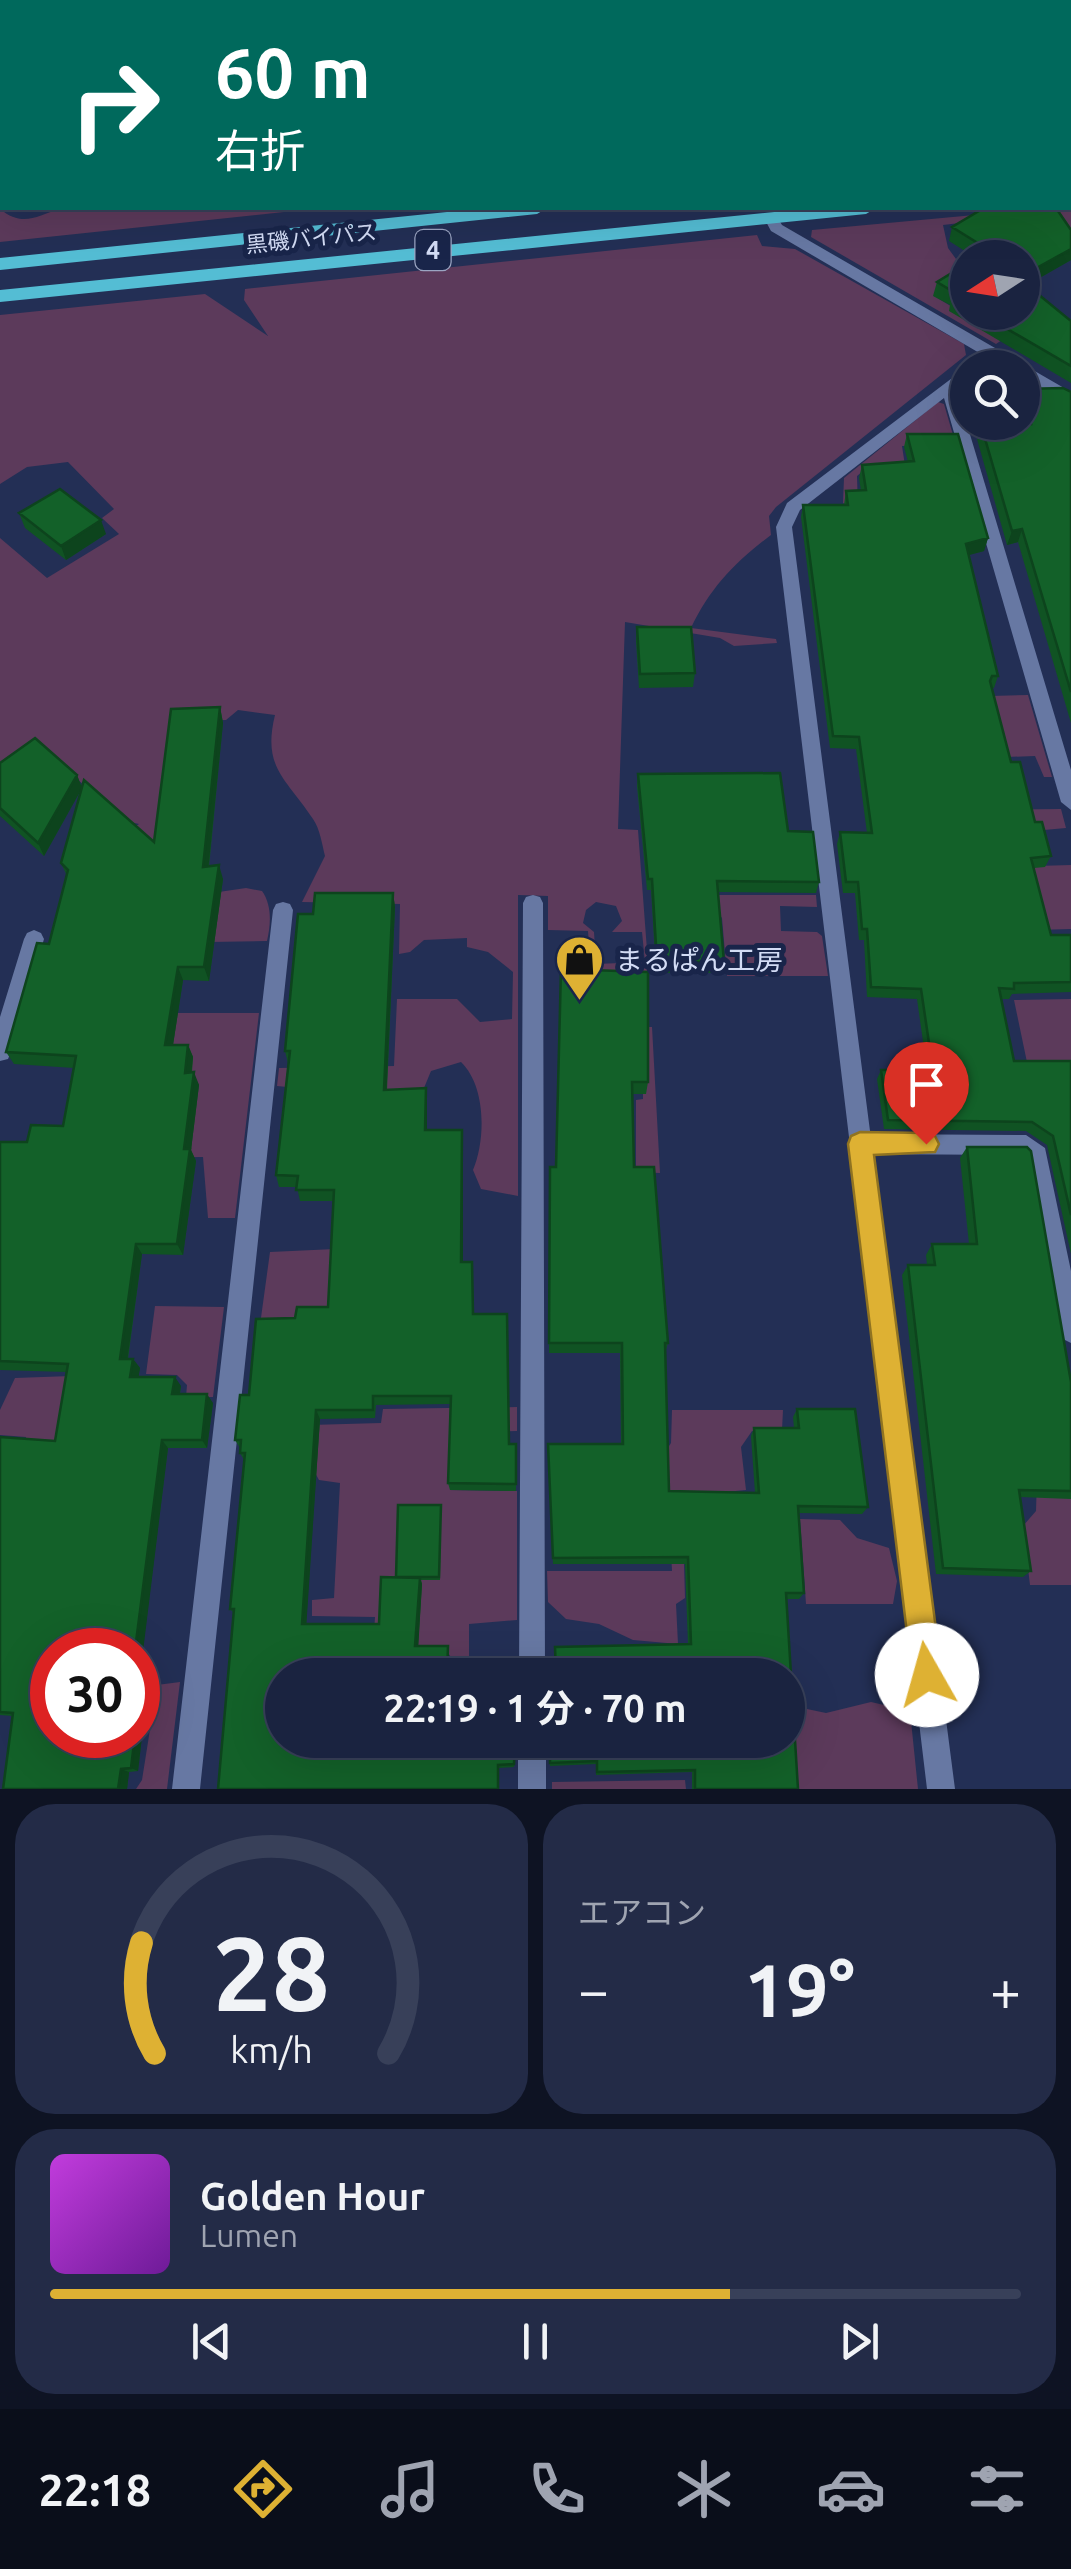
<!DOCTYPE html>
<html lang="ja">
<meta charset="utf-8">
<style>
body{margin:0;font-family:Ubuntu,"Noto Sans JP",sans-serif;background:#232b47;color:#f1f3f6;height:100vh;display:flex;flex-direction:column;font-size:38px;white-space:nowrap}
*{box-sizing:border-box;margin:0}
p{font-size:32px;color:#9fa4b1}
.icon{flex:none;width:55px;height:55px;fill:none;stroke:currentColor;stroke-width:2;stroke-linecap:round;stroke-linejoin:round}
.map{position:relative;height:1789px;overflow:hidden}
.side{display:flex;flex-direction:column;gap:15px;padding:15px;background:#0e1323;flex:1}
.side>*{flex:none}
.hud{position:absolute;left:0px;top:0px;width:1072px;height:210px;box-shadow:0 10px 40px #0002,0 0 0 2px #384059;background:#00695c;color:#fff;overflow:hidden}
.needle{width:65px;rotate:258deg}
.controls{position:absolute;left:950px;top:240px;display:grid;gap:20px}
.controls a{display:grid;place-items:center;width:90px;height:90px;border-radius:50%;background:#1a2340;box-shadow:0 10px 40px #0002,0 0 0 2px #384059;font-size:50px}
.speed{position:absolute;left:30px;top:1628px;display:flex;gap:20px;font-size:50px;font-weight:700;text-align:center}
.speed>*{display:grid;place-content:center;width:130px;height:130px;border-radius:50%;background:#1a2340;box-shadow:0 10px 40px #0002,0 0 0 2px #384059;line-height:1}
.speed .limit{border:15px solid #d22;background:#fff;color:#111}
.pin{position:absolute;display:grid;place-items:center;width:85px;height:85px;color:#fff;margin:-102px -42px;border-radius:50% 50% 50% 0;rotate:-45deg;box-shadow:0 0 10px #0007}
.pin .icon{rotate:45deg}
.me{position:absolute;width:110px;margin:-55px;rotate:353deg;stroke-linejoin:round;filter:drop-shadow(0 0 8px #0008)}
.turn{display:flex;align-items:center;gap:35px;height:210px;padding:0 50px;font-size:45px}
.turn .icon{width:130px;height:130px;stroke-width:2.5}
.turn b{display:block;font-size:70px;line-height:85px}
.big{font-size:75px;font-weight:700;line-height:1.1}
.side .card{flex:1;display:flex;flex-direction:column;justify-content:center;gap:15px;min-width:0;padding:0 35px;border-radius:40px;background:#232b47}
.side .dial{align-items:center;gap:0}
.dial svg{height:260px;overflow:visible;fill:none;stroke:#384059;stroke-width:7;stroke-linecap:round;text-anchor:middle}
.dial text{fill:#f1f3f6;stroke:none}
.song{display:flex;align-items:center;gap:30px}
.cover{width:120px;height:120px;border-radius:15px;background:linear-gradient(135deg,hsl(290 70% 55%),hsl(280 70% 35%))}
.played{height:10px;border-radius:5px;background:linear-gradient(90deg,#deb133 70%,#384059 70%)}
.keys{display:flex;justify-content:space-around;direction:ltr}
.heat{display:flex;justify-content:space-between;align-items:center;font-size:55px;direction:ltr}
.side .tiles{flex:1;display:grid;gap:15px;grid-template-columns:1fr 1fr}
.card:last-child{grid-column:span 2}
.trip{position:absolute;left:265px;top:1658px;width:540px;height:100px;border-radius:50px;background:#1a2340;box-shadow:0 10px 40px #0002,0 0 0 2px #384059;font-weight:700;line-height:100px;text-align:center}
.tab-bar{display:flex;height:160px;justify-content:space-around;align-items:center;background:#0a0e1a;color:#9fa4b1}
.tab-bar .icon{width:70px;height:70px}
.tab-bar .current{color:#deb133}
.tab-bar b{font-size:45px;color:#f1f3f6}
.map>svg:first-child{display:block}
.green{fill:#5c3a5b;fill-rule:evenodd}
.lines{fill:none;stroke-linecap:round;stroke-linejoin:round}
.service{fill:#6778a3;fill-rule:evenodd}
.minor{fill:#6778a3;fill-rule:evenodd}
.trunk{fill:#54bdd4;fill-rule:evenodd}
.wall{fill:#105323}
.shaded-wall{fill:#0d441d}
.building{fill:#136129;stroke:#0d441d;stroke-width:2.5}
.route{fill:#deb133;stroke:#907321;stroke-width:2.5}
.labels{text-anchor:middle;stroke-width:10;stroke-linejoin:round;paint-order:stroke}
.far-street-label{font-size:22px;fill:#d3dcf5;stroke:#19254a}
.shield{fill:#19254a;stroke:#9ba5c2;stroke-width:2.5}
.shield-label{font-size:25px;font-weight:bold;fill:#d3dcf5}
.poi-label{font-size:28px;fill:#d3dcf5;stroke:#19254a;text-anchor:start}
</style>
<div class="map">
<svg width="1071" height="1789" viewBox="0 0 1071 1789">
<rect width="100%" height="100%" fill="#232f55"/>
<path class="green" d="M1071 206V230L1059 226 1051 212 943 225 948 248 956 259 963 253 972 257 968 258 967 285 934 296 954 308 950 310 1023 326 996 344 811 237 812 230Z
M61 208H311L312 209 0 242V209C22 227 36 217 61 208Z
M757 235 762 246 795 249 964 344 966 355 776 507 769 516 771 535C735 562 710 588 691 628L776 639 777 643 734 646 720 638 625 622 618 829 638 830 649 977 591 976 588 931 548 930V896L518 895V1196L481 1189 473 1170C486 1139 486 1086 461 1062L431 1071 419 1100 277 1086 279 1068 394 1066 397 999H457L480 1022 512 1019 513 972 488 952 467 947V938L424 940 410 952 399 954 400 904 302 902 325 856C322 844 320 829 313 819 286 778 262 768 275 715L238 710 226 720 173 722 212 893 246 888 262 891C272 905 271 924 267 941L145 943 77 866 139 824 130 822 42 751 0 779V538L47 578 119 534 102 518 114 509 68 462 27 467 0 484V315L205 294 268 336 244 300 245 289ZM596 902 616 906 622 921 612 932H642L645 962 596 964 594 932 583 923 586 910Z
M938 402 944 404 962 466 945 445 902 446 906 472 863 471 857 476 858 510 843 503 844 478Z
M1028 695 1052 777H1044L1035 756 1006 757 953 697Z
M1061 809 1066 828 1022 832 1036 866 1071 865V929L1000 931 976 810Z
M714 895H816L817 907 780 906 781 931 817 932 822 936 828 976H727L722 918 714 909Z
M1071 999V1066L1028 1067 1014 1000Z
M129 1013H259L235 1218H208L203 1157 104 1158Z
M642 1027H652L660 1173 636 1172V1100L643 1099Z
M335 1249 386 1312 260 1325 270 1252Z
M155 1306 224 1307 213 1397H186L187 1385 177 1375 146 1374Z
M71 1376 55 1471 20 1469 26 1437 0 1435V1410L15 1378Z
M517 1407V1431L451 1433 450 1490 517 1491V1620L469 1624V1666L516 1669V1675H451L453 1660 443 1646 373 1647 375 1617 312 1616V1600L334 1598 340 1483 319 1480 308 1460 310 1425 381 1423 383 1409Z
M672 1410H783L782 1430 752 1431 741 1447 746 1490 682 1496 685 1598 676 1604 678 1644 633 1640 599 1624 566 1619 548 1602 547 1571H672L666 1451 671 1443Z
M1071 1430V1585H1030L1023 1526 1036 1511 1037 1477Z
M800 1519 840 1520 857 1538 889 1548 897 1581 893 1604H806Z
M180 1682 167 1789H136L142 1780 157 1685Z
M871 1702 910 1711 918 1789H793L788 1705 826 1713Z
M685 1780 686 1789H552V1782Z"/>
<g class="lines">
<path class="service" d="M860 1134 1026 1135 1045 1148 1071 1271V1343L1063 1339 1059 1331 1027 1160 1021 1155 860 1154 852 1151 849 1144 852 1137Z"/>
<path class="minor" d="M771 214 776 215 782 225 1071 392V404L1022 378V368H1005L771 231 764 218Z
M968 366 973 368H968V379L956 388 1071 770V810L1061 802 944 398 800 510 792 527 955 1789H927L776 527 787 503Z
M533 895 540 897 543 903 545 1675H519L523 903 526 897Z
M283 902 290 904 293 910 200 1789H172L273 910 276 904Z
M34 930 41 933 44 939 11 1052 8 1059 0 1061V1017L24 939 27 933Z
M518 1740H546V1789H518Z"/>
<path class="trunk" d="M1070 150H1071V162H1070Z
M1070 182H1071V194H1070Z
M486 208H547L537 214 0 270V258Z
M814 208H876L866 214 0 302V290Z"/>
</g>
<path class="wall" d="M0 0 2 2V25L0 23Z
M2 36V75L0 73V37Z
M952 227 1071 230V260L1027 285 1071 321V383L949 311 950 305 933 296 937 282 968 263V312H1022L976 258 949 241Z
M1022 389 1071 392V723L1018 542 1007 545 977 439 981 425 1023 424Z
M907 434 988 538 984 551 968 555 998 676 994 688H992L1011 762 1035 822 1051 856 1045 867 1034 868 1051 935H1071V992L1012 994 1009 999H1001L1014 1061H1071V1254L1047 1145 1026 1131 884 1129 877 1079 881 1070H927L917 999 867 997 864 940H859L855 893H843L837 844 840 832 867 833 856 749 830 748 801 517 803 505H844L846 491H861L859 478 862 465 908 462 904 447Z
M19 513 106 534 66 560 25 528Z
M637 627 695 673 693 687 639 688 636 641Z
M220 707 223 723 209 867 223 879 209 981 183 980 173 1045H188L193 1057 192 1072 199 1085 191 1150 196 1161 183 1255 142 1254 128 1359H133L140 1368 138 1377 181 1386 180 1394 213 1403 207 1448H168L139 1680 148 1684 138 1771 129 1772 127 1789H3L13 1716 0 1715V1437L55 1441 67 1372 0 1370V1142H27L63 1126 74 1068 14 1064 6 1052 49 944 67 876 61 863 154 842Z
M0 763 77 775 82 788 44 856 0 816Z
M638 774 788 831 819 882 816 893 718 892 724 962 722 973H656L651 890H647L637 786Z
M315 893H393L395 907 387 1090 426 1088 427 1100V1130H462L463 1262H472L474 1314H507L509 1444H516V1491L450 1490 448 1483 450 1404 376 1405 375 1418 320 1419 306 1624H379L381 1577 396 1578 398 1505H441L440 1580H421L422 1584 418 1646H448L449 1651 448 1675H282V1740H515L514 1767 499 1768 498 1789H218L234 1613 230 1609 244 1460 240 1453V1448L235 1440 240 1395H249L256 1319 295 1318 297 1307H328L334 1201H300L297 1187H279L276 1175 288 1063 285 1051 298 914H313Z
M561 969 648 1082 646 1094H632L634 1167 668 1343 665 1353 669 1491 755 1493 751 1436 754 1428H794L793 1417 797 1409 868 1507 862 1514 798 1513 804 1593 799 1599H786L798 1789H692V1772L596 1775V1764L550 1766V1740L688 1644 685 1564H553L548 1444H621L620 1353H549L550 1167H556Z
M967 1147 1071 1382V1499L1020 1497 1031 1571 1023 1577 936 1574 902 1275 908 1265H927L926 1255 932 1244H969L960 1158Z"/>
<path class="shaded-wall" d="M706 0H721L720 2H701Z
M1071 249V260L1022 288V276Z
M101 520 106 534 66 560 61 546Z
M1022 529 1018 542 1007 545 1012 531Z
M988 538 984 551 962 557 966 544Z
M220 707 223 723 207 881 203 867Z
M77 775 82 788 44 856 38 843Z
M219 865 223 879 209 981 204 967Z
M393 893 395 907 386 1102 384 1090Z
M178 967 183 980 171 1058 165 1045Z
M188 1045 193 1057 190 1085 185 1073Z
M194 1072 199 1085 191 1150 196 1161 183 1255 177 1244 184 1149Z
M426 1088 427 1100V1142L425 1130Z
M462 1130 463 1142V1272L461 1262Z
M136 1244 142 1254 126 1369 120 1359Z
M133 1359 140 1368 137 1386 130 1377Z
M175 1377 181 1386 178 1403 172 1394Z
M207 1394 213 1403 207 1448 202 1440Z
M316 1410 320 1419 306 1630 302 1624Z
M162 1440 168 1448 139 1684 138 1650H135Z
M420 1578 422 1584 418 1651 415 1646Z
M141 1679 148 1684 138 1771 131 1768 135 1735H138V1710Z
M121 1769 129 1772 127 1789H118Z"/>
<path class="building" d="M0 0H75L79 2H2V10L0 9Z
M349 0H706L701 2H352L348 1Z
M2 36V61L0 59V37Z
M984 208H1056L1071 230V249L1022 276V258H976L989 250 952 227Z
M968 263V306L952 297 957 294 937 282Z
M1022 281 1071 321V366L978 312H1022Z
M1063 388 1071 392V692L1022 529 1012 531 981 425 1031 424 1022 389Z
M907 434H958L988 538 966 544 998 676H992L990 681 1011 762H1020L1035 822H1042L1051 856 1031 858 1051 935H1071V982L1014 983V989L999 988 1014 1061H1071V1215L1053 1136 1032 1122 888 1120 881 1070H933L921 989 871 987 867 929H862L858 882H846L840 832 872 833 859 737 833 736 803 505H848L846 491 866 490 862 465 914 461Z
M60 489 101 520 61 546 19 513Z
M637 627H691L695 673 640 674Z
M220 707 203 867 219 865 204 967H178L165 1045H188L185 1073 194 1072 184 1149H190L177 1244H136L120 1359H133L130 1377H175L172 1394H207L202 1440H162L135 1650H52V1735H135L131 1768 121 1769 118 1789H3L13 1713 0 1712V1437L55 1441 68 1364 0 1361V1142H27L31 1125 63 1126 76 1056 6 1052 37 943 49 944 68 870 61 863 84 780 154 842 171 709Z
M35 738 77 775 38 843 0 808V763Z
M780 773 788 831 813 832 819 882 717 881 724 962H657L652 879H648L638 774Z
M315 893H393L384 1090 426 1088 425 1130H462L461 1262H472L473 1314H507L509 1444H516V1484L448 1483 451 1396H373V1410H316L302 1624H379L381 1577 420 1578 415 1646H448L447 1675H282V1740H515L514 1764 498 1765V1789H218L234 1609H230L245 1453H240L241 1440H235L240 1395H249L256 1319 295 1318 297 1307H328L334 1190H296L298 1176 276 1175 290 1051H285L298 914H313Z
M561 969 648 972V1082H632L634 1167H654L668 1343H665L669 1491 759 1493 754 1428H799L797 1409H855L868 1507 798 1506 804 1593H786L798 1789H695V1770L597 1772V1761L550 1763V1740H788V1675H556L555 1647 691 1644 688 1557 553 1558 548 1444H623L622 1343H549L550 1167H556Z
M967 1147H1027L1031 1151 1071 1382V1491L1019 1490 1031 1571 943 1568 908 1265H935L932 1244H977Z
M398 1505H441L439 1577H396Z
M141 1679 138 1710V1680Z"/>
<path class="route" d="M860 1132 926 1133 935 1136 939 1144 935 1152 874 1155 942 1675 938 1686 927 1691 916 1686 912 1675 848 1144 851 1136Z"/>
<defs>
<symbol id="shop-pin" viewBox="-11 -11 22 30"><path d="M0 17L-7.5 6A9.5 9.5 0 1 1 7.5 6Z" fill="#deb133" stroke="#19254a"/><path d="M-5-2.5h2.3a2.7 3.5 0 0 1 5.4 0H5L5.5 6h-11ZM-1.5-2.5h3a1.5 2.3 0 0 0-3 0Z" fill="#111"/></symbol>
</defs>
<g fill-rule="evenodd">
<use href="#shop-pin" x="552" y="932" width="55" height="75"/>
</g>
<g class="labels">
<g class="far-street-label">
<text transform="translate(311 238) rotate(-6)" y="8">黒磯バイパス</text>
</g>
<rect class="shield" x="415.5" y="230" width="35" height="40" rx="8"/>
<g class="shield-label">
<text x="433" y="259">4</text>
</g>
<g class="poi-label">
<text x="615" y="970">まるぱん工房</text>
</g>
</g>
</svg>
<div class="controls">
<a><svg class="needle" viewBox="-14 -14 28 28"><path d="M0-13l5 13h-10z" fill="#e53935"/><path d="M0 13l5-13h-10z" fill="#9fa4b1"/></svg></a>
<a><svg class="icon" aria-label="search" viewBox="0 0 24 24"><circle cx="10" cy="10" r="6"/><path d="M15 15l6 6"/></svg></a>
</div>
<div class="speed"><div class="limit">30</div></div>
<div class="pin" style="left:926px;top:1144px;background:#d93025"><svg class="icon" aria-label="arrive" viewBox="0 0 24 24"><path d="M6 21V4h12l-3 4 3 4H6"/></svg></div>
<svg class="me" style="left:927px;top:1675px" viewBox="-20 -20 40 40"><circle r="19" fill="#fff"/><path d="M0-13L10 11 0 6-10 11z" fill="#deb133"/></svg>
<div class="trip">22:19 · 1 分 · 70 m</div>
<div class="hud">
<div class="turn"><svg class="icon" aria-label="right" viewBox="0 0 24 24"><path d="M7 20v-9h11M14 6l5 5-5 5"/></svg><div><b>60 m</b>右折</div></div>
</div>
</div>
<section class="side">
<div class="tiles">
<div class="card dial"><svg viewBox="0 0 100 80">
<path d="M14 69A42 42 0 1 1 86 69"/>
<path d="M14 69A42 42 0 0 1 10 35" stroke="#deb133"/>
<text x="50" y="56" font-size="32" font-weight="700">28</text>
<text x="50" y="72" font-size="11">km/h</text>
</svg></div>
<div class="card"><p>エアコン</p>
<div class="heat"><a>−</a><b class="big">19°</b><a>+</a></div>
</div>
<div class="card">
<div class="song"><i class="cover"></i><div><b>Golden Hour</b><p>Lumen</p></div></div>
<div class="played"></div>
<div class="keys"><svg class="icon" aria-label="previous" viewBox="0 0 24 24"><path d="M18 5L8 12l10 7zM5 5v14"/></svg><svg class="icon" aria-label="pause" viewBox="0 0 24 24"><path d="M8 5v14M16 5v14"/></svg><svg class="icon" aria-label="next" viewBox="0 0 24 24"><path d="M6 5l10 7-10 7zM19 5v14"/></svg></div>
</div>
</div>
</section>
<nav class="tab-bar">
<b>22:18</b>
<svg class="icon current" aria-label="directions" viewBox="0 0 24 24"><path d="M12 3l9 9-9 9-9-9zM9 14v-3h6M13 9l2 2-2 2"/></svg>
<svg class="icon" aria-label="music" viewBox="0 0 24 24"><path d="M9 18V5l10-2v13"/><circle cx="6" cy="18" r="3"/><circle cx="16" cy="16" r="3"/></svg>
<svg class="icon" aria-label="phone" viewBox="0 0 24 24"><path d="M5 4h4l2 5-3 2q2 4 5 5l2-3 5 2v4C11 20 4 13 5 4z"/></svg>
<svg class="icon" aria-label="climate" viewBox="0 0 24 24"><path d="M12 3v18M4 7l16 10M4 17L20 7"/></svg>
<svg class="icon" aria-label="car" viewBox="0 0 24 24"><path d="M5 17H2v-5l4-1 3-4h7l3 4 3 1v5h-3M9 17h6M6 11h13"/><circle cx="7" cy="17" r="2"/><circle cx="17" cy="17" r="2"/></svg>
<svg class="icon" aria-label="filters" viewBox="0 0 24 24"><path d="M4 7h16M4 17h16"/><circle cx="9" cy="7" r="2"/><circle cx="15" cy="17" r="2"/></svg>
</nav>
